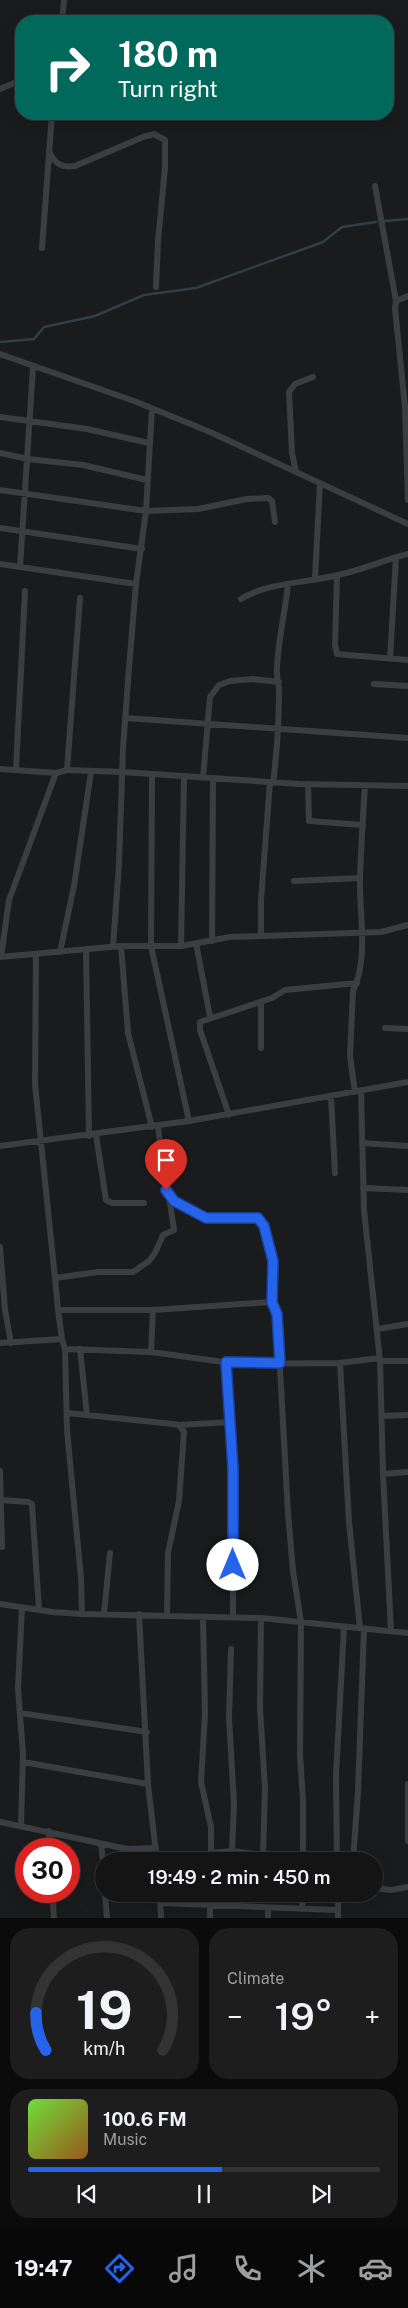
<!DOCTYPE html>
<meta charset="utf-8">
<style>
body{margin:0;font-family:"Public Sans",sans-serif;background:#1d1d1e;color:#f1f3f6;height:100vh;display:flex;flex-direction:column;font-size:19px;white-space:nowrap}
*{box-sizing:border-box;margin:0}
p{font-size:16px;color:#9d9ea0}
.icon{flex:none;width:28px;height:28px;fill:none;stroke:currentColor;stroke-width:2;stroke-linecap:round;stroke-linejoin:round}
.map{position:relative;height:1918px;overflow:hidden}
.sheet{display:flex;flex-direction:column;gap:10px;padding:10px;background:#0b0b0c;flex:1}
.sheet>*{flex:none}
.guide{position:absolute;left:15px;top:15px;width:379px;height:105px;border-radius:20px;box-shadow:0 5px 20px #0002,0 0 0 1px #333334;background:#00695c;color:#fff;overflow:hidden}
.speed{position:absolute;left:15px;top:1838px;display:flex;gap:10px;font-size:25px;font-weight:700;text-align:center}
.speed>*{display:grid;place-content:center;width:65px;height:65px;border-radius:50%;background:#141415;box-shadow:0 5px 20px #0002,0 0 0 1px #333334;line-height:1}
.speed .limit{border:8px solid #d22;background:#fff;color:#111}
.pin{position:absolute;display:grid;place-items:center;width:42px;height:42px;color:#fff;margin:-51px -21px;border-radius:50% 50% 50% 0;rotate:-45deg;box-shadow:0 0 5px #0007}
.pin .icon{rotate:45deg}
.me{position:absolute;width:55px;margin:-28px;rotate:0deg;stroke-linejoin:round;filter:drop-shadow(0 0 4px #0008)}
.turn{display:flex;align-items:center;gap:18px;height:105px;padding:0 20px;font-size:22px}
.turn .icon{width:65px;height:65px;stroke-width:2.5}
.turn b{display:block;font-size:35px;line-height:42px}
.big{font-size:38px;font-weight:600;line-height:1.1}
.sheet .card{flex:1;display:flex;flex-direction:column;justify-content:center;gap:8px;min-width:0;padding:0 18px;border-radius:20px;background:#1d1d1e}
.sheet .dial{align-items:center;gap:0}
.dial svg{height:130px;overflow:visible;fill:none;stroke:#333334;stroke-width:7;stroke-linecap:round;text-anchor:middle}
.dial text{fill:#f1f3f6;stroke:none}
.song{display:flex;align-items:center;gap:15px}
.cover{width:60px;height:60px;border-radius:8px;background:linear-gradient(135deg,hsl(100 70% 55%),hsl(30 70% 35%))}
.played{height:5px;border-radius:2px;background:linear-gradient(90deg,#2563eb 55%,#333334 55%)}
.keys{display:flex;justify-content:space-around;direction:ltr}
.heat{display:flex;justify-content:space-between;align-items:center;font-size:28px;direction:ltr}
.sheet .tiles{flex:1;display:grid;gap:10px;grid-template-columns:1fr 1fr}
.card:last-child{grid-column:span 2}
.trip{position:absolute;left:95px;top:1852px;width:288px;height:50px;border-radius:25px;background:#141415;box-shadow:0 5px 20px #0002,0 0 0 1px #333334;font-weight:600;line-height:50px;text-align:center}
.tabs{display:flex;height:80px;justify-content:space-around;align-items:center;background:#080808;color:#9d9ea0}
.tabs .icon{width:35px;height:35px}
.tabs .on{color:#2563eb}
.tabs b{font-size:22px;color:#f1f3f6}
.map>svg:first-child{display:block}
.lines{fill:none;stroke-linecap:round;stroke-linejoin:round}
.stream{stroke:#323f42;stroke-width:2.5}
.minor{stroke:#3b3e41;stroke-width:6}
.route-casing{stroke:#184099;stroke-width:12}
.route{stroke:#2563eb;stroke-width:9}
</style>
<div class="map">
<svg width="408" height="1918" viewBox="0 0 408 1918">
<rect width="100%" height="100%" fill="#1a1b1c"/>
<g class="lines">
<path class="stream" d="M385 221 408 219
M0 342 34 339 44 327 95 316 144 295 196 288 323 242 342 227 376 222"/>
<path class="minor" d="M62 21 64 0
M0 89 21 80
M49 151C55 164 61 168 75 166L143 137 154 134 165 140V168L158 241 156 287
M375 186 396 301
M42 248 52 114
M408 296 396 301 395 308 405 407 408 500
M0 354 134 401 210 432 408 524
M0 417 87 429 149 443
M0 453 28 459 83 465 147 480
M296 472 292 453 289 392 295 384 313 377
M0 490 146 511 198 509 247 499 268 498 272 501 275 522
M0 528 142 549
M0 564 136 584
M20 567 33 367
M337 576 335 645 337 654 408 660
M315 578 320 483
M241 599C268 582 307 583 338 575 361 570 384 560 408 554
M390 659 396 557
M374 684 408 686
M126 718 408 738
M0 769 56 773 67 770 123 772 299 784 408 786
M16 769 25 591
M67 770 80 598
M152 775 151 946 189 1121
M203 778 210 697 219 685 230 681 253 679 279 682
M273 783C277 752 279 721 279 691 279 683 276 676 277 668 278 640 285 613 288 585
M308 784 309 821 363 825
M294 881 360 878
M261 935V900L270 782
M212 941 213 779
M196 943 210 1017
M121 946 128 1033 152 1127
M181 946 184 778
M113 947 119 864 123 748 129 668 136 584 146 511 152 409
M86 949 89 1136
M60 952 74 886 91 772
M36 954 35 1084 55 1278
M0 957 121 946H181L230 937 381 932 408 925
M1 957 9 900 56 773
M261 1002V1048
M385 1028 408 1029
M361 1090 364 1210 380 1361 383 1474 391 1631
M355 1092 350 1056 353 991C369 958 359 914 360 878 361 847 363 816 365 786
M331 1096 335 1173
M229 1115 200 1030V1022L272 998 285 990 357 983
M96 1135 106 1200 112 1203H144
M362 1143 408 1146
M0 1146 189 1121 408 1082
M363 1188 408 1190
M0 1247 5 1310 11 1343
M272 1302 277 1314 288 1513 293 1571 301 1622 300 1755 303 1800V1860
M58 1310 55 1278 98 1272H133L149 1261 155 1253 163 1235 174 1230 169 1196
M377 1329 408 1324
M0 1343 62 1339
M65 1349 151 1352 238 1364 340 1363 379 1358
M80 1349 87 1415 173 1424 179 1425 184 1432 179 1501 168 1553 167 1615
M151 1352 153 1310
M380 1361H408
M226 1362 233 1468V1616
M340 1363 349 1522 360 1628
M67 1413 87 1415
M382 1416 408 1415
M179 1425 231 1422
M0 1471 2 1547
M383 1474 408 1472
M1 1500 28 1502 32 1504 39 1610
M0 1604 52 1612 82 1614 261 1618 408 1633
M82 1614 81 1578 67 1430 65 1349 62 1339 58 1310H153L272 1302 273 1261 262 1221C250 1210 226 1221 211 1219 197 1217 180 1205 169 1196L166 1190 158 1126
M104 1614 110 1553
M139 1614 148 1784 157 1861
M203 1617 205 1714 201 1782 211 1827V1861
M261 1618 260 1708 265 1788 263 1855
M231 1649 229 1717 234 1804 232 1851
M20 1713 147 1732
M23 1762 148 1784
M408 1784V1841
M0 1822 127 1849 156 1848
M21 1825 23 1754 18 1688 22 1607
M49 1831 50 1849
M101 1844 104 1868
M211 1853 232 1851 303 1861
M337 1861 336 1775 344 1627
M353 1861 358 1792 364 1629
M374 1888 391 1890 408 1887
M52 1891 54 1918
M105 1894 107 1918
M160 1894 161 1918
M338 1894V1918
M160 1903 336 1910
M302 1909 303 1894
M210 1918V1894
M268 1918V1908"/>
</g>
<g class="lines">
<defs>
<path id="route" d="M166 1190 174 1201 206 1218H258L264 1226 273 1261 272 1302 277 1314 280 1363 226 1362 233 1468V1565"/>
</defs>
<use href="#route" class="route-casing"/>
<use href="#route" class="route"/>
</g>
</svg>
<div class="speed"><div class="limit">30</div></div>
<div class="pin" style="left:166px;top:1190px;background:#d93025"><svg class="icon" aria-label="arrive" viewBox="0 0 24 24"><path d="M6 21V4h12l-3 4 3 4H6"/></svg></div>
<svg class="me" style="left:233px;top:1565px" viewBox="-20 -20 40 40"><circle r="19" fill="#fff"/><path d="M0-13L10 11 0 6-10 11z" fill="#2563eb"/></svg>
<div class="trip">19:49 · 2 min · 450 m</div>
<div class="guide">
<div class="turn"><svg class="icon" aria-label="right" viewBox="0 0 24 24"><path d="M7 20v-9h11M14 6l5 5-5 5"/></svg><div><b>180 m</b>Turn right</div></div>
</div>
</div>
<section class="sheet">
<div class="tiles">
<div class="card dial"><svg viewBox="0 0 100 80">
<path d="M14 69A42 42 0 1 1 86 69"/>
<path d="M14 69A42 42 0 0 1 8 46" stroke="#2563eb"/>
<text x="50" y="56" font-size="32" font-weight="700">19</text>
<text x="50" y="72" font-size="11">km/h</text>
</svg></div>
<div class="card"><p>Climate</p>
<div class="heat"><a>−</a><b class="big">19°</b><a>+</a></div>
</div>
<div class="card">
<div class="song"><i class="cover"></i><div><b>100.6 FM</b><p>Music</p></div></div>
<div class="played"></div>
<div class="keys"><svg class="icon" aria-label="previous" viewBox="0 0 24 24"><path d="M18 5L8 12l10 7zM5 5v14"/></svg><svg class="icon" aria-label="pause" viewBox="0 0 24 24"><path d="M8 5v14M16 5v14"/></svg><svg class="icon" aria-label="next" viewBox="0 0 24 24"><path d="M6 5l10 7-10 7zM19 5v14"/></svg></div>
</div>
</div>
</section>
<nav class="tabs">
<b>19:47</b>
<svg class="icon on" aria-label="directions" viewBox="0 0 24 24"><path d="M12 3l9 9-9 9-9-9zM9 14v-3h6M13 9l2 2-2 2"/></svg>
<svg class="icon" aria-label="music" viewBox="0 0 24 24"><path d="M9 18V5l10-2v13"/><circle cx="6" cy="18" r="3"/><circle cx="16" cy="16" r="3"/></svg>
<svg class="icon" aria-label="phone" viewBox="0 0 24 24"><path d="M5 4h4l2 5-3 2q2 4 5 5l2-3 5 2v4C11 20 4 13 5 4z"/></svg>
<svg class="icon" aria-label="climate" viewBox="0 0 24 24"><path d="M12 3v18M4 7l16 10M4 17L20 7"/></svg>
<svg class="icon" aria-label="car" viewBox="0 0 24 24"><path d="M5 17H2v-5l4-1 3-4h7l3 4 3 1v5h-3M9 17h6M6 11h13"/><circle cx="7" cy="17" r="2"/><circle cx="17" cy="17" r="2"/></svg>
</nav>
